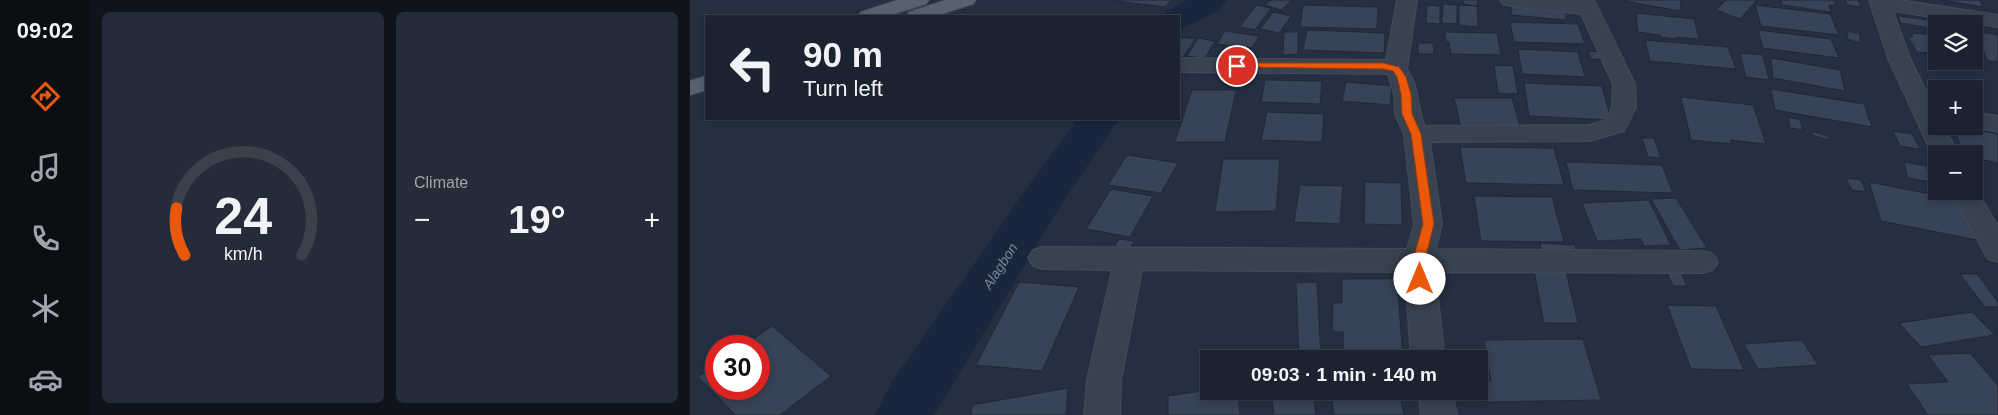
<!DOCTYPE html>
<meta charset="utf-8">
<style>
body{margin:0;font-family:Helvetica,sans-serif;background:#252b38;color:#f1f3f6;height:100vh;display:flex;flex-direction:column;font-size:19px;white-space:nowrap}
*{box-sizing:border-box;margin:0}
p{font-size:16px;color:#a0a4ab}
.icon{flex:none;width:28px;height:28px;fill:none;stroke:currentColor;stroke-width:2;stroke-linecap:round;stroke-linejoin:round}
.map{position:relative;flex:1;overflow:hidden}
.details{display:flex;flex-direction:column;gap:12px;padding:12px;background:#0f131a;width:600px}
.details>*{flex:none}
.top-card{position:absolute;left:15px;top:15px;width:475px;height:105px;border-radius:0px;box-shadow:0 2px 8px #0003,0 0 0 1px #3a404c;background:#1c2330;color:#f1f3f6;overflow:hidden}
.controls{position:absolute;left:1238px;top:15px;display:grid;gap:10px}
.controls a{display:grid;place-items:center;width:55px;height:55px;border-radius:0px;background:#1c2330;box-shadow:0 2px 8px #0003,0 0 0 1px #3a404c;font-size:25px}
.speed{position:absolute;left:15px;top:335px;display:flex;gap:10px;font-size:25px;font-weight:700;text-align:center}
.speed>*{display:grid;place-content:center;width:65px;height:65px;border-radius:50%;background:#1c2330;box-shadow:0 2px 8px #0003,0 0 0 1px #3a404c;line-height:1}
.speed .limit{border:8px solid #d22;background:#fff;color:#111}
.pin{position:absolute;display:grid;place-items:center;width:42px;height:42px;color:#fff;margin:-21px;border:2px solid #fff;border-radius:50%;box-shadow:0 1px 5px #0007}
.me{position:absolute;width:55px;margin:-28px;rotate:0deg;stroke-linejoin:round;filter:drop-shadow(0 0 4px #0008)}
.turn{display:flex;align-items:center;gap:18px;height:105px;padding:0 15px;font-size:22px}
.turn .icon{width:65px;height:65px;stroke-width:2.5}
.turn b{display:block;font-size:35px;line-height:42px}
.big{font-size:38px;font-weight:700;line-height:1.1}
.details .widget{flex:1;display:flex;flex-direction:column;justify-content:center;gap:8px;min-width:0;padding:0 18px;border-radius:8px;background:#252b38}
.details .dial{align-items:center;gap:0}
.dial svg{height:130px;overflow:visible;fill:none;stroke:#3a404c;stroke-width:7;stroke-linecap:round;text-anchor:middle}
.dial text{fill:#f1f3f6;stroke:none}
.heat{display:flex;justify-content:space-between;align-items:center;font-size:28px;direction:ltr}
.details .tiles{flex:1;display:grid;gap:12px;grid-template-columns:repeat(2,1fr)}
.trip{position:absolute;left:510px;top:350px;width:288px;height:50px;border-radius:0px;background:#1c2330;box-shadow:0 2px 8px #0003,0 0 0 1px #3a404c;font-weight:700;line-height:50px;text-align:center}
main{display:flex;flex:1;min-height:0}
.tabs{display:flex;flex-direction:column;width:90px;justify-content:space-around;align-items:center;background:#0b0e13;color:#a0a4ab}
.tabs .icon{width:35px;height:35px}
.tabs .on{color:#ea580c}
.tabs b{font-size:22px;color:#f1f3f6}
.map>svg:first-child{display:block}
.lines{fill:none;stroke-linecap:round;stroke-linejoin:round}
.river{fill:#18263e;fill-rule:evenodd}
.building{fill:#374356;stroke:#202937}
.street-casing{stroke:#434b59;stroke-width:2}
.primary-casing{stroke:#434b59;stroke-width:2}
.street{fill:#394250;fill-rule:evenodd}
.primary{fill:#576170;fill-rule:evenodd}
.route{fill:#ea580c;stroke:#983908}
.labels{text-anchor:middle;stroke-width:5;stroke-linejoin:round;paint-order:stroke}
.water-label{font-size:14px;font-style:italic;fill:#6f85a9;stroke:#1e2735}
</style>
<main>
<nav class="tabs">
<b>09:02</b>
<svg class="icon on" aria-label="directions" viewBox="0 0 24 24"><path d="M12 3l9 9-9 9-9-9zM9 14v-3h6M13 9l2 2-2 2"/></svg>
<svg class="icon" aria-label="music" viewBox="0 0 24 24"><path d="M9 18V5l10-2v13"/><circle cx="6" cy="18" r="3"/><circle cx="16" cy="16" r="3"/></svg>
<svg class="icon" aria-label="phone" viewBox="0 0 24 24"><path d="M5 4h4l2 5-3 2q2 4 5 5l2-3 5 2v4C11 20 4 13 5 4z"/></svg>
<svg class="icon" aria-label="climate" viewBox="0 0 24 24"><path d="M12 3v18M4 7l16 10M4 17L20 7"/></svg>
<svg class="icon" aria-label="car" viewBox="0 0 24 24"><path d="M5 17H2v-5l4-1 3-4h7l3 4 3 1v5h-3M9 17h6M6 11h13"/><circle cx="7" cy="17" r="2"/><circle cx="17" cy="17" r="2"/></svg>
</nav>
<section class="details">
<div class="tiles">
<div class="widget dial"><svg viewBox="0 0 100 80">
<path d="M14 69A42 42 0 1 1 86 69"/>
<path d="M14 69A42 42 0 0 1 9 40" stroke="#ea580c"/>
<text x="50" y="56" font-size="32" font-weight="700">24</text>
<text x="50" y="72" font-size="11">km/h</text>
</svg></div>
<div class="widget"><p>Climate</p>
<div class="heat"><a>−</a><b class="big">19°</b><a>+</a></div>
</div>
</div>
</section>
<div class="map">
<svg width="1308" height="415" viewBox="0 0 1308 415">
<rect width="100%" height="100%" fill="#252f40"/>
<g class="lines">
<path class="river" d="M497 0H537C528 14 505 24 489 28V16H473L477 11Z
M388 119H429L376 197 244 415H185L201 383 346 175Z"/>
</g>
<path class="building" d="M418 0H481L475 7Z
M581 0H602L591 10 575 5Z
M774 0H788L787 6 773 4Z
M929 0H991L990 11Z
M1036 0H1067L1050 19 1026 10Z
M1091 0H1144L1146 6 1139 5 1141 12 1092 5Z
M1155 0H1168L1171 7 1157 5Z
M1252 0H1290L1293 7Z
M753 4 767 5V24L752 23Z
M566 5 581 8 565 30 550 27Z
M613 5 688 7 687 29 610 27Z
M737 5 750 6V24L736 23Z
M769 5 787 6 788 27 769 25Z
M1065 5 1140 14 1149 35 1071 26Z
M822 6 875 11 876 20 821 15Z
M583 12 601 16 589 33 570 29Z
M946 13 1004 19 1009 39 986 37 987 39 971 37 970 35 948 32Z
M1208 16 1253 22 1254 24H1246V29L1211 23Z
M820 22 888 24 895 44 824 42Z
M617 30 695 33 694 53 613 50Z
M1068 30 1141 39 1149 58 1073 48Z
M535 31 569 36 562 48 527 44Z
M1158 31 1170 34V43L1157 39Z
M1284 31 1308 35V62L1298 61Z
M594 32H608V54L593 55Z
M755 32 807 33 811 55 761 54 759 42H756Z
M1221 33 1246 35V53L1227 52 1218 37H1223Z
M489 37 505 39 493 57H489Z
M508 38 525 41 515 58 497 56Z
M955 40 1038 47 1046 69 960 61Z
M728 43H743L744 54H728Z
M828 49 888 52 895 77 832 74Z
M898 51 914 52 917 60 901 59Z
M1050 53 1073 55 1079 80 1056 77Z
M1081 58 1150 70 1155 91 1083 78Z
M804 65 823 66 828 94 808 93Z
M575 80 632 81 630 104 571 102Z
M656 82 702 86 700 105 652 101Z
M834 83 912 86 921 120 839 116Z
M1081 89 1174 104 1182 127 1085 110Z
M502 90H546L535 142H485Z
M991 97 1063 105 1076 144 1040 140 1042 144 1001 140Z
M764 98H822L830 126 771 127Z
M577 112 634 114 632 142 571 140Z
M1098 117 1110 120 1113 130 1100 128Z
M1263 126 1308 134V163L1284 158V154H1274Z
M1123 131 1139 137 1138 140 1122 135Z
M1203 131 1222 134 1230 149 1210 146Z
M952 138H964L971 158 958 157Z
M770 147 864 148 874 185 776 183Z
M437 155 488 163 471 193 418 185Z
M533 159H590L586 211 525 212Z
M876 162 972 165 983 193 883 190Z
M1214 162 1236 166 1241 182 1218 178Z
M1156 178 1171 180 1176 192 1162 190Z
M675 182 711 183 712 225 674 224Z
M1179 182 1270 200 1287 240 1191 221Z
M610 185 653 186 650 224 604 222Z
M421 189 463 196 440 237 396 229Z
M784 196 862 197 874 242 791 241Z
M986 198 1017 248 990 250 961 199Z
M959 200 981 245 954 246 951 239 907 241 892 203Z
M429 239 444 241 438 252 423 249Z
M850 243 885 245 887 258 852 255Z
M844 271 876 272 888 323H854Z
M977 272H991L997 286H983Z
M1270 274H1287L1308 302V307H1295Z
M652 279H707L713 359H654L653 332H642L643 303H652Z
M329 282 389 287 352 371 286 365Z
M627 282 631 359H609L606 283Z
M977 305 1026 306 1054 370 1001 369Z
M1282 312 1305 335 1231 347 1209 323Z
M82 326 141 376 90 415H46L8 377 26 365V389H69V346H53Z
M893 339 911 400 798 402 795 382 801 381 794 340Z
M1112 340 1128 365 1068 369 1054 344Z
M1280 353 1308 386V415H1238L1217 384 1258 382 1238 355Z
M378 388 376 415H281L282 405Z
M519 390 548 391 550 415H478V396Z
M589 391H622L626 415H584L581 392Z
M641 391H709L714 415H644Z"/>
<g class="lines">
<defs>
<path id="street" d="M707 0H727L717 69C730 86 726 107 735 126L899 125 916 120 922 107 923 84 891 14 820 6 813 4 810 0H904L945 84 946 107 934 131 900 141 740 142 752 224 746 249 1013 251 1023 254 1028 262 1023 270 1013 273 745 272 755 359H721L715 272 452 270 431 380 430 415H394L397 380 422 270 353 269 343 266 338 258 343 250 353 247 717 249 724 224 714 134 705 114 704 94 698 74 489 72V58L696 60Z
M1179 0H1210L1308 15V27L1203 11 1220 58 1246 111V126H1254L1268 154H1246V160L1242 154 1198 58Z
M1284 112 1308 116V132L1278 126H1284Z
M1284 186 1308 226V262L1298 259 1260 191H1284Z
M728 391H762L767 415H731Z"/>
<path id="primary" d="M208 0H239L236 4 198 16H168L171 12Z
M256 0H286L283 4 246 16H216L219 12Z
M16 76V90L0 95V81Z"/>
</defs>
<use href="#street" class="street-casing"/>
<use href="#primary" class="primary-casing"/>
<use href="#street" class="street"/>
<use href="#primary" class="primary"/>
</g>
<path class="route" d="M547 63H693L709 67 716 77 721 94 722 114 731 134 744 224 735 260 736 279 735 283H726L723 260 733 224 721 134 712 114 711 94 707 77 703 71 693 69 544 67 543 66Z"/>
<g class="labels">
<g class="water-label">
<text transform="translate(310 266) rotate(-57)" y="5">Alagbon</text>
</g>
</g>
</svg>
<div class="controls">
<a><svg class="icon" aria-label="layers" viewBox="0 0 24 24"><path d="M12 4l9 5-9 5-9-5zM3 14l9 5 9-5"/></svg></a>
<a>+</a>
<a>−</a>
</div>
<div class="speed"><div class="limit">30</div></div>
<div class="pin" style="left:547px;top:66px;background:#d93025"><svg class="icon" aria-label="arrive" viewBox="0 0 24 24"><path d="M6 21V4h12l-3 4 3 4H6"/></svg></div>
<svg class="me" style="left:730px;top:279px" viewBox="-20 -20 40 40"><circle r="19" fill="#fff"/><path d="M0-13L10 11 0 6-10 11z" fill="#ea580c"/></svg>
<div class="trip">09:03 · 1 min · 140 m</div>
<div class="top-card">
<div class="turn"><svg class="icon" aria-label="left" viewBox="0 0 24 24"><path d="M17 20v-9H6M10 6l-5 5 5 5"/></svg><div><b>90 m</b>Turn left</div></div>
</div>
</div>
</main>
